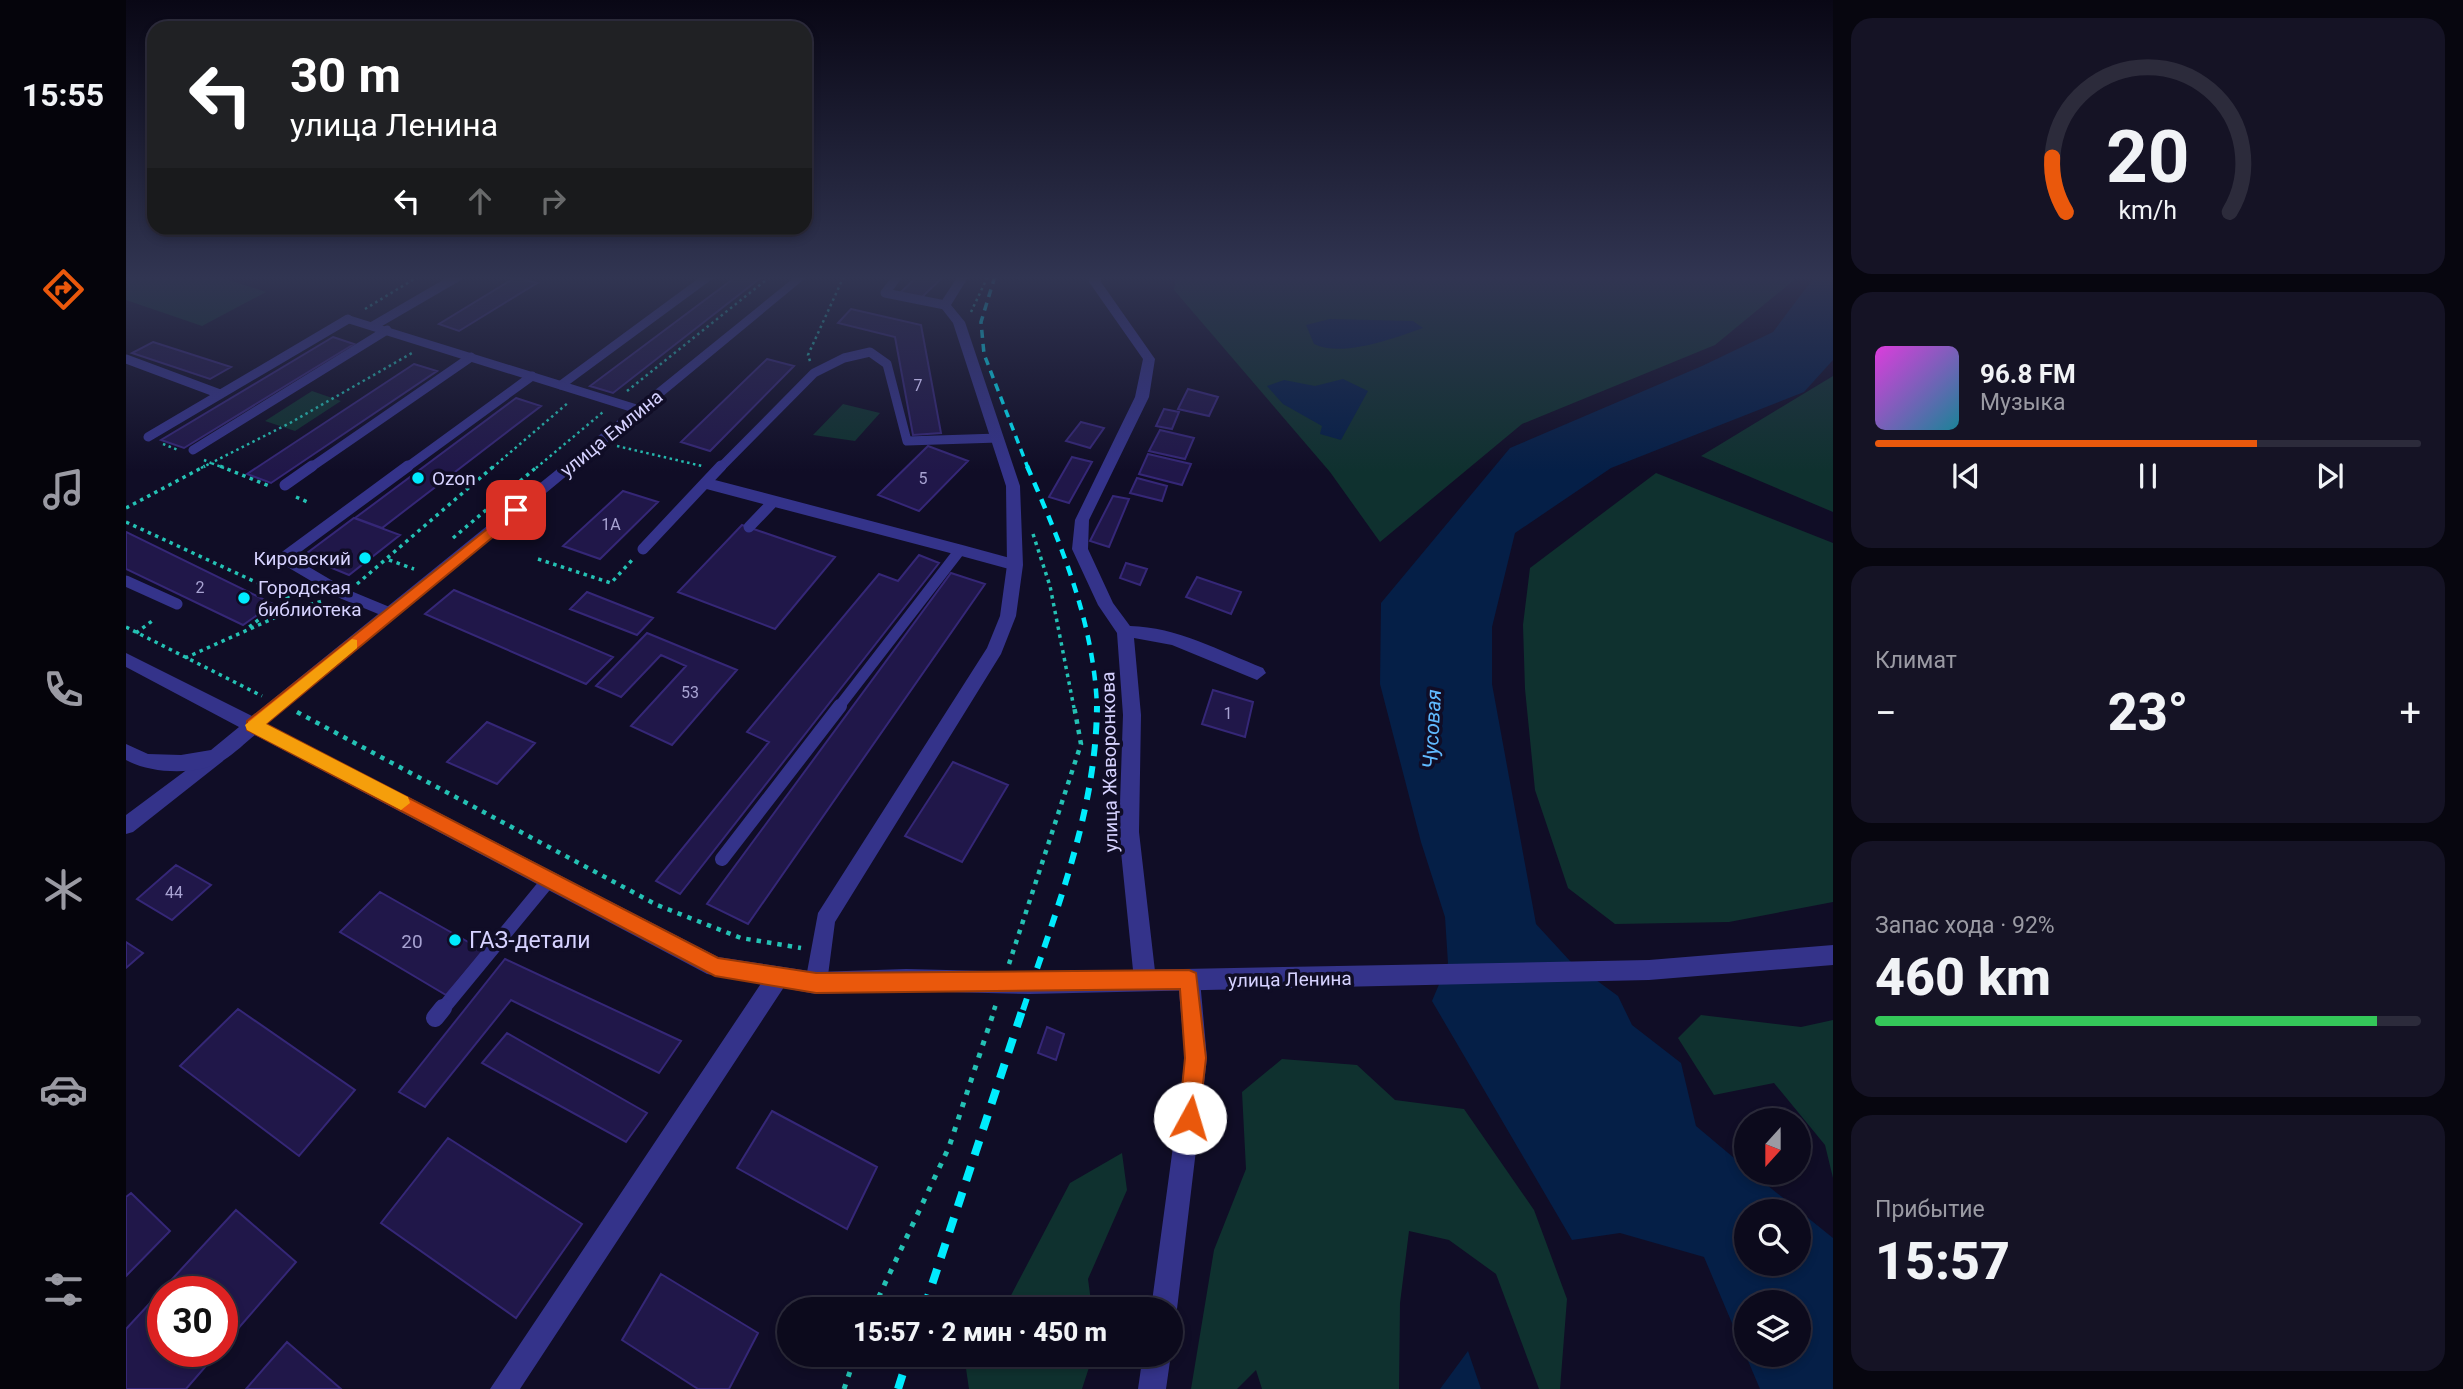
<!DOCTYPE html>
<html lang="ru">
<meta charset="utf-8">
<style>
body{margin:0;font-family:Roboto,sans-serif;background:#151325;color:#f1f3f6;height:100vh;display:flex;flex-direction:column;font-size:26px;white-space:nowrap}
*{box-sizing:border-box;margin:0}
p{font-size:23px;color:#9a9aa3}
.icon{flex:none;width:38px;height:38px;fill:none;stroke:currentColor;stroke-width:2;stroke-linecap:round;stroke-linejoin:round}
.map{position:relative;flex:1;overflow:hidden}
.side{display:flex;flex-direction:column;gap:18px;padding:18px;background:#07060f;width:630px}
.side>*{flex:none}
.top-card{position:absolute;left:21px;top:21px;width:665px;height:214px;border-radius:21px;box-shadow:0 4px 10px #0003,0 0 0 2px #2c2b3b;background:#202124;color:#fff;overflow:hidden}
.needle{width:46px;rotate:201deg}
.buttons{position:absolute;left:1608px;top:1108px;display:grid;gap:14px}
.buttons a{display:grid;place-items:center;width:77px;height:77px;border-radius:50%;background:#0c0a1c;box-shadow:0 4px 10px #0003,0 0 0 2px #2c2b3b;font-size:35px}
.speed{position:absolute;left:21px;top:1276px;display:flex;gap:14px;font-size:35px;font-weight:700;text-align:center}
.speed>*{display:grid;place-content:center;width:91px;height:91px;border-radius:50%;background:#0c0a1c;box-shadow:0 4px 10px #0003,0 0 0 2px #2c2b3b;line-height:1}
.speed .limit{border:10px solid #d22;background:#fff;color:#111}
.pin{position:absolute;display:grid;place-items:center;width:60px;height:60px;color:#fff;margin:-30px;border-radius:14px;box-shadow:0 4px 10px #0006}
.me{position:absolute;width:77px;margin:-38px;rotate:6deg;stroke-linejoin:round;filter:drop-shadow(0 0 5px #0008)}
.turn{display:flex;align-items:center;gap:24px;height:147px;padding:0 28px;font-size:32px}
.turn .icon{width:91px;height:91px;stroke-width:2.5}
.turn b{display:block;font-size:49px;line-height:60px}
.lanes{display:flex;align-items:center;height:66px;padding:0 28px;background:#0003;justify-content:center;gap:35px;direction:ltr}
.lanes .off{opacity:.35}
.big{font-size:52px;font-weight:800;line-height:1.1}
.side .card{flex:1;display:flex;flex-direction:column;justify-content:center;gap:10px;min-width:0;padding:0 24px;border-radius:21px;background:#151325}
.side .dial{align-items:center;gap:0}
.dial svg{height:182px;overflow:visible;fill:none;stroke:#2c2b3b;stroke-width:7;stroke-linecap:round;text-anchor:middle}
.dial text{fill:#f1f3f6;stroke:none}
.song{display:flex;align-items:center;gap:21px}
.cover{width:84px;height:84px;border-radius:10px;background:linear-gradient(135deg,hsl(300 70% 55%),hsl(190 70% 35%))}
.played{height:7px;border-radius:4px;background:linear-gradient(90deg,#ea580c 70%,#2c2b3b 70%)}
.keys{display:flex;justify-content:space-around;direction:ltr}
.heat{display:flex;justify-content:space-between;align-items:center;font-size:38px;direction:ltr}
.charge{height:10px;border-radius:5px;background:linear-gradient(90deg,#34c759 92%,#2c2b3b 0)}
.trip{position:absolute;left:651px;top:1297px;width:406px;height:70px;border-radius:35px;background:#0c0a1c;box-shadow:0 4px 10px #0003,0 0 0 2px #2c2b3b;font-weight:800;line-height:70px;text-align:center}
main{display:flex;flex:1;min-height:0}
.tab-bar{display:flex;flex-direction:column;width:126px;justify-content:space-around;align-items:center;background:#05040b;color:#9a9aa3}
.tab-bar .icon{width:49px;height:49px}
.tab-bar .current{color:#ea580c}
.tab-bar b{font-size:32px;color:#f1f3f6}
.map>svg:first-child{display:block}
.green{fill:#0f312f}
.water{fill:#051f47;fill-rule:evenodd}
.building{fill:#201749;stroke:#352777;stroke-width:2}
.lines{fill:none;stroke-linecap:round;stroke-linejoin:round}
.path-far3{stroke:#24c1b4;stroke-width:2.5;stroke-dasharray:2.5 3.5;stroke-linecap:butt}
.path-far2{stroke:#24c1b4;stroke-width:3.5;stroke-dasharray:3.5 4.5;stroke-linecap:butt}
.path-far1{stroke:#24c1b4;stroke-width:4.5;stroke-dasharray:4.5 6;stroke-linecap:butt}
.path{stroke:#24c1b4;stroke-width:5;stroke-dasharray:5 8;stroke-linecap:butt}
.service-far3{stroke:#34338a;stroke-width:9}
.service-far2{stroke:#34338a;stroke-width:11}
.service-far1{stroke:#34338a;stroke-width:14}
.service{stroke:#34338a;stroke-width:18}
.minor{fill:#34338a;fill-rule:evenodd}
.tertiary{fill:#34338a;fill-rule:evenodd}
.rail-far3{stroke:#00ebfd;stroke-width:3.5;stroke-dasharray:8 6;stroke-linecap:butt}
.rail-far2{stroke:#00ebfd;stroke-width:4.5;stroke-dasharray:10 8;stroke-linecap:butt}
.rail-far1{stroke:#00ebfd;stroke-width:6;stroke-dasharray:12 10;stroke-linecap:butt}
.rail{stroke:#00ebfd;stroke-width:8;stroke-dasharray:15 12;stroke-linecap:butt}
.route{fill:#ea580c;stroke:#983908;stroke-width:2}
.slow{fill:#f59e0b}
.poi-dot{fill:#00ebfd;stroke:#100d26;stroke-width:2.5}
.labels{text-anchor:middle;stroke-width:7;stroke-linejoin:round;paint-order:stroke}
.number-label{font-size:16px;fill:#a8a3d2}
.street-label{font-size:19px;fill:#d6d2ff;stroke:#100d26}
.poi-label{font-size:19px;fill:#d6d2ff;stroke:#100d26;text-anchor:start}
.near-number-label{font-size:19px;fill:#a8a3d2}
.water-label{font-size:21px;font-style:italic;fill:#60baff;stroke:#100d26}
.near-poi-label{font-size:23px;fill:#d6d2ff;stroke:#100d26;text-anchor:start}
</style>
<main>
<nav class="tab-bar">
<b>15:55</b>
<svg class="icon current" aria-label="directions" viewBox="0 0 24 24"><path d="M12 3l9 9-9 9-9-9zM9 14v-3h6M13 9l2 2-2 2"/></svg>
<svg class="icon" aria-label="music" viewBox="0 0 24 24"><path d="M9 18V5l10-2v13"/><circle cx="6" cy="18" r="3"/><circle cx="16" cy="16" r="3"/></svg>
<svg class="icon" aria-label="phone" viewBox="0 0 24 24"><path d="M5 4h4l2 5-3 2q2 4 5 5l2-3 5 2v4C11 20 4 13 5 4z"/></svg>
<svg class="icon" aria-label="climate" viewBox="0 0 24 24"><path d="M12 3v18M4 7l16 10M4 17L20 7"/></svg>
<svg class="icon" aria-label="car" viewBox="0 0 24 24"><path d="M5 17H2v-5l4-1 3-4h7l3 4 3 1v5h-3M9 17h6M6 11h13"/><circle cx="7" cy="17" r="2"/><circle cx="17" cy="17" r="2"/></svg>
<svg class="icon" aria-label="filters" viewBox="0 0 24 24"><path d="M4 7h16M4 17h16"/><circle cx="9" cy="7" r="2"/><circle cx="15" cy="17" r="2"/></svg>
</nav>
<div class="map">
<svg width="1707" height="1389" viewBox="0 0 1707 1389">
<rect width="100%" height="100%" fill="#100d26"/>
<path class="green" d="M7 276H91L140 292 76 326 0 300V280Z
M1050 276H1673L1589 345 1396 424 1254 542 1204 472 1048 290Z
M1707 376V512L1575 456Z
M186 391 215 401 169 431 139 421Z
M717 404 754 413 729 441 687 435Z
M1530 473 1707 543V902L1603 922 1489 924 1442 888 1409 790 1399 689 1397 625 1404 568Z
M1575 1015 1675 1027 1707 1020V1178L1699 1145 1648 1083 1588 1095 1552 1038Z
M1156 1059 1231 1065 1269 1100 1338 1109 1408 1210 1441 1299 1434 1389H1413L1370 1274 1323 1240 1283 1231 1274 1303 1273 1389H1136L1130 1370 1111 1389H1065L1088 1250 1120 1169 1116 1092Z
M996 1153 1001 1190 962 1279 966 1309H869L881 1303 944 1183Z
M838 1355V1354L967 1355 956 1389H843Z"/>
<path class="water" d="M1689 276H1707V360L1678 392 1485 468 1389 533 1366 627V684L1410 924 1444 961 1492 996 1506 1025 1555 1063 1570 1126 1620 1168V1172L1626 1173 1707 1238V1389H1634L1578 1257 1494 1233 1446 1240 1306 1001 1322 963 1319 917 1295 842 1254 684 1255 603 1384 448 1576 366 1647 332ZM1620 1211H1673V1264H1620ZM1620 1302H1673V1354H1620Z
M1204 319 1287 321 1297 328C1268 338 1217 358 1188 344L1180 325Z
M1217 379 1242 391 1215 440 1194 434 1196 426 1157 404 1141 386 1158 380 1189 386Z
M1342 1351 1355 1389H1313H1314Z"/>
<path class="building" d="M611 276H637L487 393 464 386Z
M792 276H818L794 299 773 294Z
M390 277 411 283 333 331 313 324Z
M725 309 795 325 815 433 787 435 769 337 712 323Z
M207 337 228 344 58 448 35 440Z
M27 342 105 367 84 379 6 353Z
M641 359 668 366 584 451 555 442Z
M288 364 311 371 145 483 121 474Z
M1062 389 1092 397 1083 416 1052 409Z
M390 398 415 406 256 528 229 518Z
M1038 409 1053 412 1046 429 1030 426Z
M955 422 978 428 964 448 940 441Z
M1034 430 1068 438 1059 459 1023 451Z
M802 446 842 461 793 511 752 495Z
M1022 454 1065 464 1056 485 1013 474Z
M946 457 966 462 943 503 923 497Z
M1011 478 1041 486 1036 501 1004 493Z
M497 491 532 502 474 559 437 546Z
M987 496 1003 499 983 547 964 541Z
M228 518 274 535 223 575 177 556Z
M616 525 709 557 649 629 552 592Z
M0 532 147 604 117 625 0 569Z
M793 555 813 563 554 894 530 881 643 742 621 732 753 574 772 581Z
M1000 563 1021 569 1014 585 994 578Z
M825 573 859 584 622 924 581 904Z
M1071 577 1115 592 1105 614 1060 597Z
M328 590 487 657 460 684 299 614Z
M461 592 527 618 511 635 444 609Z
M521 633 611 670 546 745 505 726 560 666 535 655 495 697 470 686Z
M1087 690 1127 702 1119 737 1076 724Z
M361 722 409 743 371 784 321 762Z
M827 762 882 785 836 862 779 836Z
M50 865 85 885 46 920 11 899Z
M254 892 358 951 320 995 214 932Z
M0 942 17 953 0 968Z
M379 959 555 1041 533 1073 385 1000 299 1107 273 1092Z
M112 1009 229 1090 173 1156 54 1066Z
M921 1027 938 1034 930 1060 912 1053Z
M381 1033 521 1113 500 1142 356 1063Z
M646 1111 751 1167 721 1229 611 1168Z
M322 1138 456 1224 390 1318 255 1223Z
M5 1193 44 1231 0 1276V1197Z
M110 1210 170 1262 96 1347V1292H37V1351H93L60 1389H0V1329Z
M535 1274 632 1333 603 1389H572L496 1340Z
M161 1342 215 1389H120Z"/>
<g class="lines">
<path class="path-far3" d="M239 309 293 276
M845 312 862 276
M684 361 682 355 718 276
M501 391 645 276
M37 444 52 450
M491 446 576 466
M78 460 85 463 164 423 286 353
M75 468 85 463 98 468
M366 468 443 402
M410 468 477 412"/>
<path class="path-far2" d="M94 466 143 486
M170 497 184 503
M0 508 79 466
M0 522 162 597 122 628
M907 534 924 586 948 708
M327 538 412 466
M412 559 485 583 507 559
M263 560 288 569
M231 584 368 466
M0 627 136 696
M10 633 26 621
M59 658 166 610 196 601"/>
<path class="path-far1" d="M171 712 531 905 615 938 675 948
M883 964 955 744 948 706
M868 1010 870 1004"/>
<path class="path" d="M747 1309 823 1147 869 1008
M718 1389 730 1354"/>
<path class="service-far3" d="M772 276 759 293 819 305
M247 326 333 276
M0 359 94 394
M435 385 583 276
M22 437 222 319
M67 450 261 330
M184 468 345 357
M280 468 406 376
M594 468 688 373 718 358 744 352 761 364 781 441 872 438"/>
<path class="service-far2" d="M579 483 595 466
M159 485 186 466
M623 527 646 503
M517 549 579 483 834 550
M0 581 51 604
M264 613 218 594 157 558 282 466
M712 708 834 550 889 565"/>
<path class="service-far1" d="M596 859 714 706
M316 1010 423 880"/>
<path class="service" d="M309 1018 317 1008"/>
<path class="minor" d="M832 276H843L825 305 839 322 894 486 897 565 890 616 875 654 709 922 701 983 698 991 690 994 682 991 679 983 692 913 861 648 874 616 881 565 880 486 827 323 813 305Z
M963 276H975V282L1029 359 1023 397 963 520 962 549 987 603 1004 626C1051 627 1094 651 1137 668L1140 673 1131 680 1046 645 1008 638 1015 715 1013 832 1030 980 1027 987 1019 991 1011 987 1008 980 993 832 997 715 991 633 972 605 946 549 949 520 1009 397 1017 359 963 282Z
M222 315 519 407 521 410 514 414 509 413 218 322 216 319Z
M90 748 97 751 99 756 97 761 7 832 0 834V815Z
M652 966 660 970 663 977 660 984 394 1389H364L644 970Z
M1063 969 1071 973 1074 980 1081 1058 1051 1309 1045 1320V1309H1025L1059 1058 1052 980 1055 973Z
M1017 1354H1045L1040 1389H1012Z"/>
<path class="tertiary" d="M670 276H682L141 724 592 957 690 972 780 969 903 972 1523 960 1707 945V965L1523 980 903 994 780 991 690 994 581 974 129 735C119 743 109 753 98 760 74 776 24 774 0 760V744L22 754 55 755 85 750 113 727 0 667V653L126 716Z"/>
<path class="rail-far3" d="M869 276 855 322 858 354 902 468"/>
<path class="rail-far2" d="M901 466C935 544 968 622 971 708"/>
<path class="rail-far1" d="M897 1010C930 910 970 813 971 706"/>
<path class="rail" d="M798 1309 897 1008
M772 1389 783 1354"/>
</g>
<linearGradient id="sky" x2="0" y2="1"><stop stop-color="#090715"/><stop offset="0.59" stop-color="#313552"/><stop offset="1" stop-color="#313552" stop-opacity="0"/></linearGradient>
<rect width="1707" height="471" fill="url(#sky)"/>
<path class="route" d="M390 506 395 507V514L140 724 592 958 690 973 1063 970 1070 973 1080 1058 1072 1126 1064 1129 1056 1126 1053 1118 1059 1058 1054 989 690 993 589 976 121 730V721Z"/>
<path class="slow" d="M226 639 231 640V648L140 724 282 797 284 803 275 810 121 730 119 725Z"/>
<g class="poi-dot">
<circle cx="292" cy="478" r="7"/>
<circle cx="239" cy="558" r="7"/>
<circle cx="118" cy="598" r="7"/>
<circle cx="329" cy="940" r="7"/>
</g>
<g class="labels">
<g class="number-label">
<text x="792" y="391">7</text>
<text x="797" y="484">5</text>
<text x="485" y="530">1А</text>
<text x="74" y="593">2</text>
<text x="564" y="698">53</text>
<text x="1102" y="719">1</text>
<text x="48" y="898">44</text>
</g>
<g class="street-label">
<text transform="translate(485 433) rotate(-39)" y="7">улица Емлина</text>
<text transform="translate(983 762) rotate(-91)" y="7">улица Жаворонкова</text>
<text transform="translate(1164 979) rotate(-1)" y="7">улица Ленина</text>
</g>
<g class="poi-label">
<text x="306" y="485">Ozon</text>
<text x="225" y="565" text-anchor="end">Кировский</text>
<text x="132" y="594">Городская<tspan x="132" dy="22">библиотека</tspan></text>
</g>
<g class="near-number-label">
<text x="286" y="948">20</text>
</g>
<g class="water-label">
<text transform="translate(1306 729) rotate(-87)" y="7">Чусовая</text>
</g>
<g class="near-poi-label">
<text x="343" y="948">ГАЗ-детали</text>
</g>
</g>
</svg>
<div class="buttons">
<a><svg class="needle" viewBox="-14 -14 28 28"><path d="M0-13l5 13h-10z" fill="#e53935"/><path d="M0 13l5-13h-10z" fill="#9a9aa3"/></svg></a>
<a><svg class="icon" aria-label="search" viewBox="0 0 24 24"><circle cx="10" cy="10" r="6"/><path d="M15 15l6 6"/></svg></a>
<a><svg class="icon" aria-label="layers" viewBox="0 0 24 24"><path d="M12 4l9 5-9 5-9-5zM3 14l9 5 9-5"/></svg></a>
</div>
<div class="speed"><div class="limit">30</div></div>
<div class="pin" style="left:390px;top:510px;background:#d93025"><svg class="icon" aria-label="arrive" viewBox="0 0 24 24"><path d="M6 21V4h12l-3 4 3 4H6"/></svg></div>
<svg class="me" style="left:1064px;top:1118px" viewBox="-20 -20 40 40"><circle r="19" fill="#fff"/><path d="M0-13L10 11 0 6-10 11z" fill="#ea580c"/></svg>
<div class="trip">15:57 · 2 мин · 450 m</div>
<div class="top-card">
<div class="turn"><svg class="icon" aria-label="left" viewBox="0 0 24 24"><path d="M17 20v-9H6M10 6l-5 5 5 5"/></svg><div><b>30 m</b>улица Ленина</div></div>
<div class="lanes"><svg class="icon" aria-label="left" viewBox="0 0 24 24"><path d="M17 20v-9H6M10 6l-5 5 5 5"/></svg><svg class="icon off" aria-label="ahead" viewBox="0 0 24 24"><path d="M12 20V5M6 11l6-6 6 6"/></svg><svg class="icon off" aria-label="right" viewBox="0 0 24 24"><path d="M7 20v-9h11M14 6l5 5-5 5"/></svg></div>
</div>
</div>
<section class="side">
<div class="card dial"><svg viewBox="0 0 100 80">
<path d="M14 69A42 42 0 1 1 86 69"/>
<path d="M14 69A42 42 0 0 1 8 45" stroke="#ea580c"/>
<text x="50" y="56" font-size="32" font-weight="700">20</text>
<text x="50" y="72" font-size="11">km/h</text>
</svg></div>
<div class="card">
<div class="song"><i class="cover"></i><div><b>96.8 FM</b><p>Музыка</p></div></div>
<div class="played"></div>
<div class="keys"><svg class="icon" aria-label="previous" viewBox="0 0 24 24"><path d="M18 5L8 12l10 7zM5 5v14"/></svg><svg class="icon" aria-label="pause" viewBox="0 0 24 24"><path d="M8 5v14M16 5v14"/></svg><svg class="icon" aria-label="next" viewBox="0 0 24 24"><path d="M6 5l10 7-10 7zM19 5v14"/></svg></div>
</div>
<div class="card"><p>Климат</p>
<div class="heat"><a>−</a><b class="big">23°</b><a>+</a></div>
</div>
<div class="card"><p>Запас хода · 92%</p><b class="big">460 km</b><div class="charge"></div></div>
<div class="card"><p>Прибытие</p><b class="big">15:57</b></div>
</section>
</main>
